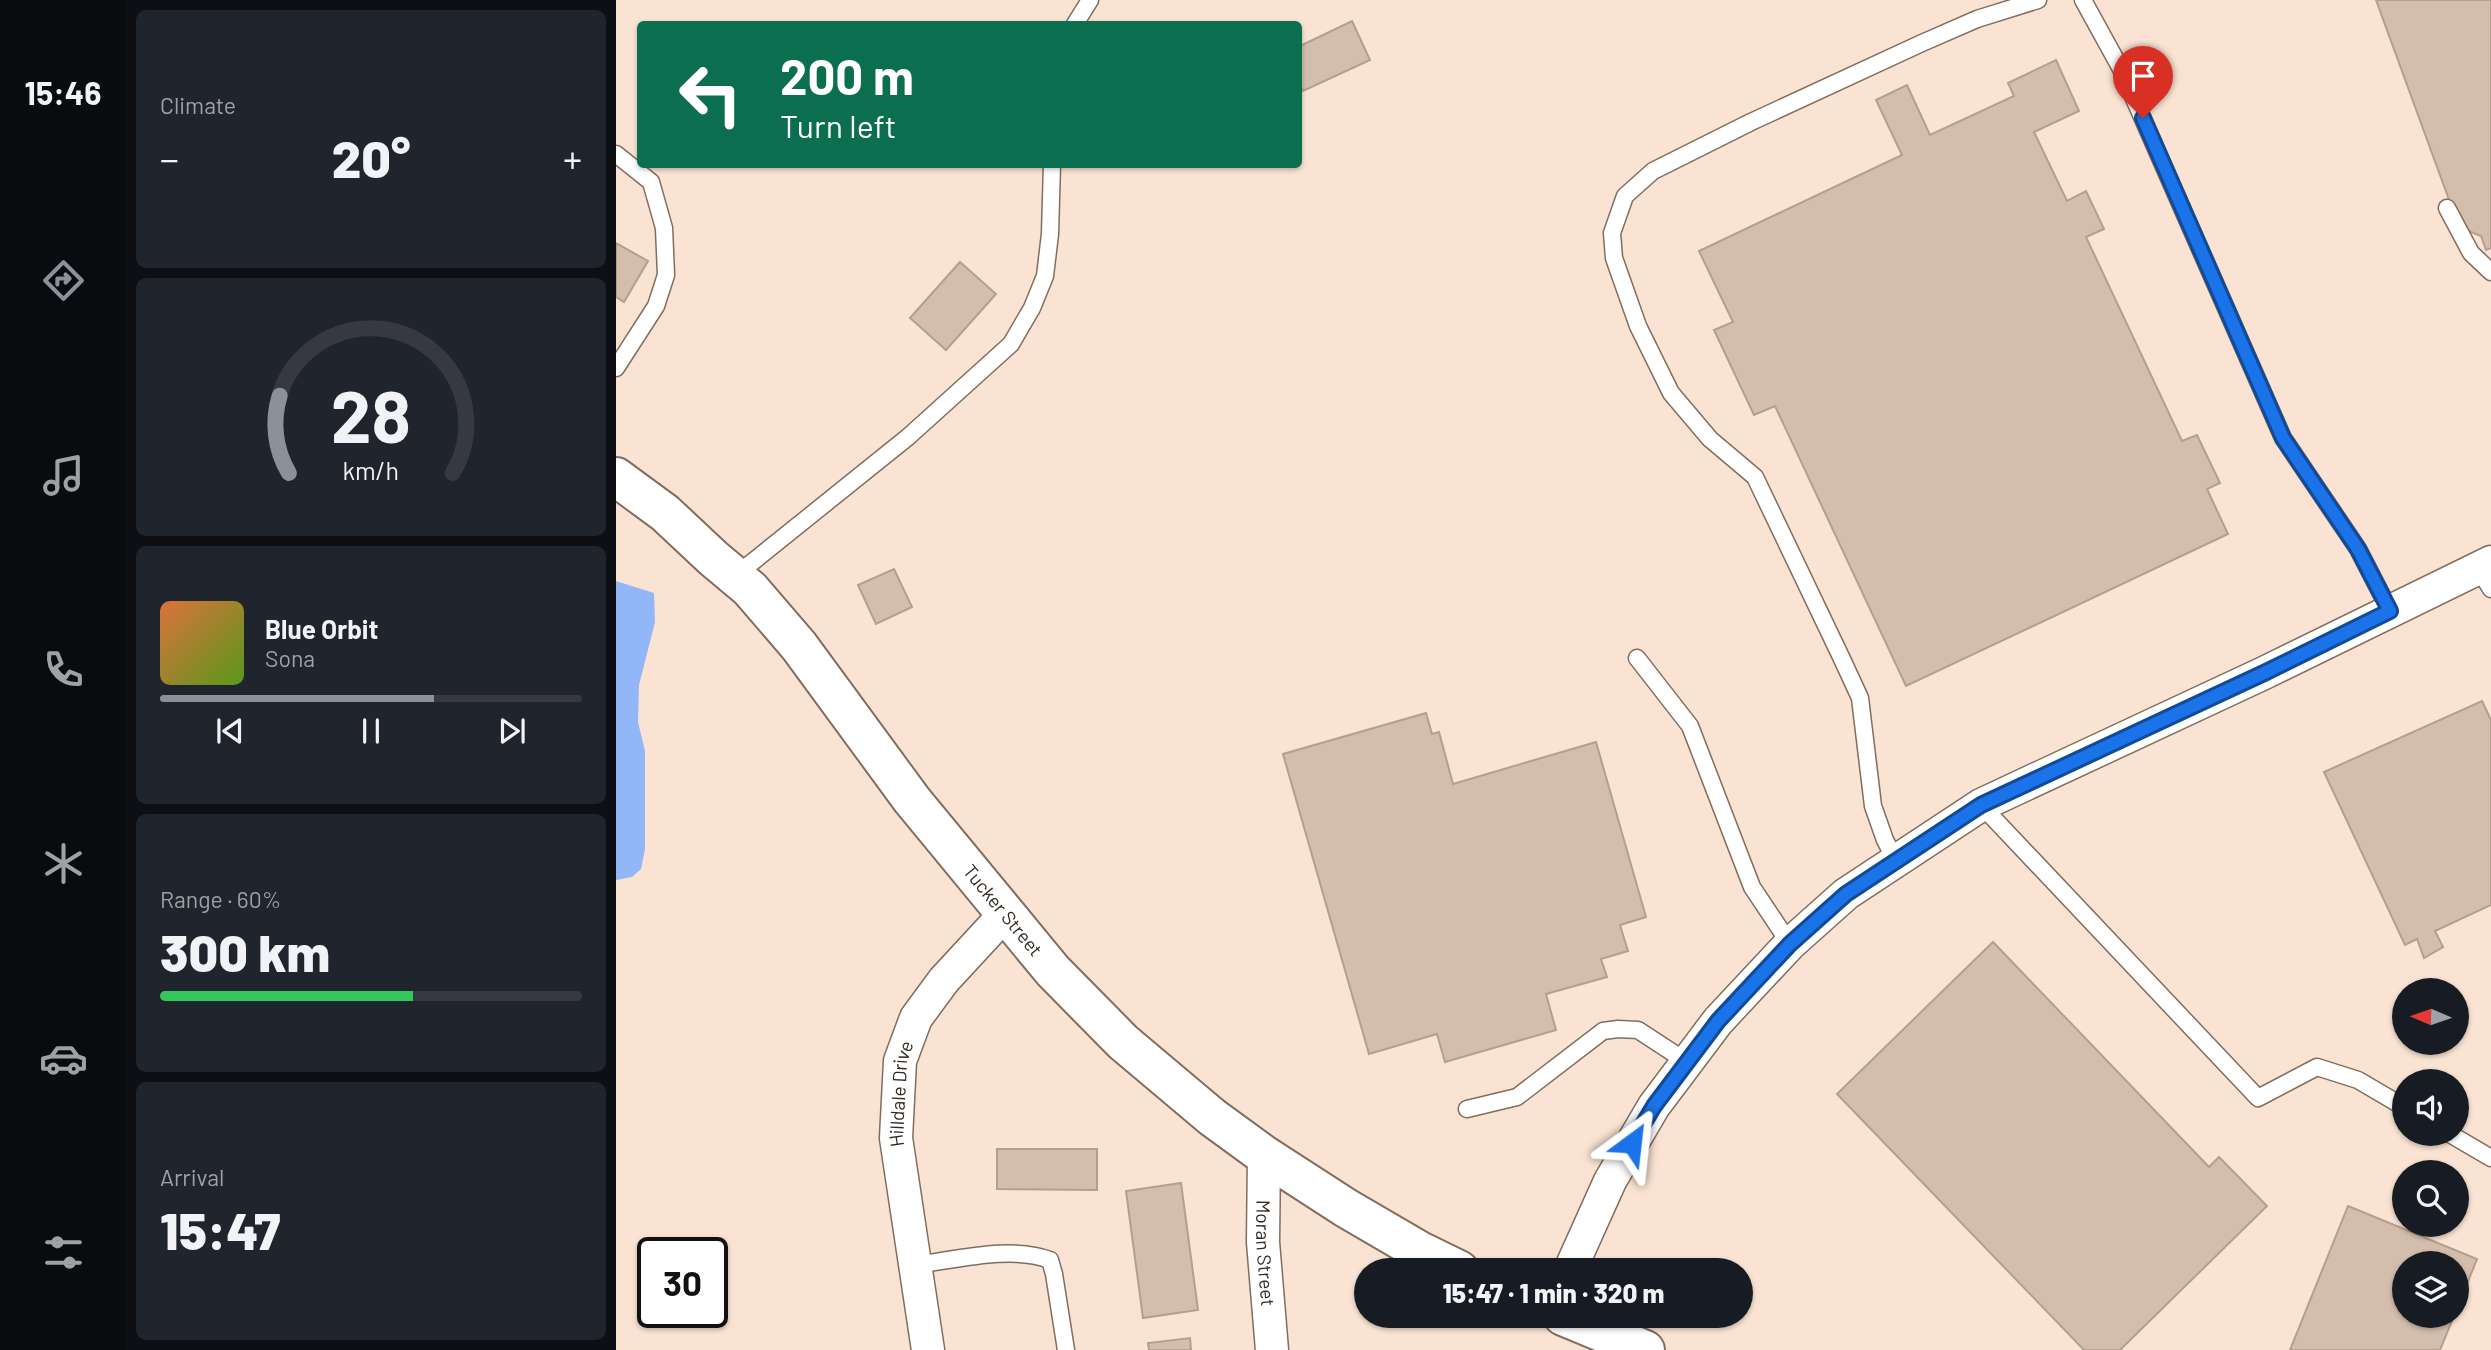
<!DOCTYPE html>
<meta charset="utf-8">
<style>
body{margin:0;font-family:Barlow,sans-serif;background:#20242c;color:#f1f3f6;height:100vh;display:flex;flex-direction:column;font-size:26px;white-space:nowrap}
*{box-sizing:border-box;margin:0}
p{font-size:23px;color:#9ea1a6}
.icon{flex:none;width:38px;height:38px;fill:none;stroke:currentColor;stroke-width:2;stroke-linecap:round;stroke-linejoin:round}
.map{position:relative;flex:1;overflow:hidden}
.side{display:flex;flex-direction:column;gap:10px;padding:10px;background:#0d0f14;width:490px}
.side>*{flex:none}
.guide{position:absolute;left:21px;top:21px;width:665px;height:147px;border-radius:7px;box-shadow:0 2px 5px #0004;background:#0b6e4f;color:#fff;overflow:hidden}
.needle{width:46px;rotate:272deg}
.buttons{position:absolute;left:1776px;top:978px;display:grid;gap:14px}
.buttons a{display:grid;place-items:center;width:77px;height:77px;border-radius:50%;background:#171b24;box-shadow:0 2px 5px #0004;font-size:35px}
.speed{position:absolute;left:21px;top:1237px;display:flex;gap:14px;font-size:35px;font-weight:700;text-align:center}
.speed>*{display:grid;place-content:center;width:91px;height:91px;border-radius:50%;background:#171b24;box-shadow:0 2px 5px #0004;line-height:1}
.speed .limit{border:4px solid #111;border-radius:10px;background:#fff;color:#111}
.pin{position:absolute;display:grid;place-items:center;width:60px;height:60px;color:#fff;margin:-72px -30px;border-radius:50% 50% 50% 0;rotate:-45deg;box-shadow:0 0 7px #0007}
.pin .icon{rotate:45deg}
.me{position:absolute;width:77px;margin:-38px;rotate:30deg;stroke-linejoin:round;filter:drop-shadow(0 0 5px #0008)}
.turn{display:flex;align-items:center;gap:24px;height:147px;padding:0 28px;font-size:32px}
.turn .icon{width:91px;height:91px;stroke-width:2.5}
.turn b{display:block;font-size:49px;line-height:60px}
.big{font-size:52px;font-weight:800;line-height:1.1}
.side .widget{flex:1;display:flex;flex-direction:column;justify-content:center;gap:10px;min-width:0;padding:0 24px;border-radius:10px;background:#20242c}
.side .dial{align-items:center;gap:0}
.dial svg{height:182px;overflow:visible;fill:none;stroke:#363941;stroke-width:7;stroke-linecap:round;text-anchor:middle}
.dial text{fill:#f1f3f6;stroke:none}
.song{display:flex;align-items:center;gap:21px}
.cover{width:84px;height:84px;border-radius:10px;background:linear-gradient(135deg,hsl(20 70% 55%),hsl(90 70% 35%))}
.played{height:7px;border-radius:4px;background:linear-gradient(90deg,#8c9099 65%,#363941 65%)}
.keys{display:flex;justify-content:space-around;direction:ltr}
.heat{display:flex;justify-content:space-between;align-items:center;font-size:38px;direction:ltr}
.charge{height:10px;border-radius:5px;background:linear-gradient(90deg,#34c759 60%,#363941 0)}
.trip{position:absolute;left:738px;top:1258px;width:399px;height:70px;border-radius:35px;background:#171b24;box-shadow:0 2px 5px #0004;font-weight:800;line-height:70px;text-align:center}
main{display:flex;flex:1;min-height:0}
.menu{display:flex;flex-direction:column;width:126px;justify-content:space-around;align-items:center;background:#090b0e;color:#9ea1a6}
.menu .icon{width:49px;height:49px}
.menu .on{color:#8c9099}
.menu b{font-size:32px;color:#f1f3f6}
.map>svg:first-child{display:block}
.water{fill:#92b7f8}
.building{fill:#d4bdad;stroke:#b49e8e;stroke-width:2}
.lines{fill:none;stroke-linecap:round;stroke-linejoin:round}
.lane-casing{stroke:#826e5e;stroke-width:19}
.street-casing{stroke:#826e5e;stroke-width:35}
.secondary-casing{stroke:#826e5e;stroke-width:42}
.lane{stroke:#fff;stroke-width:16}
.street{stroke:#fff;stroke-width:32}
.secondary{stroke:#fff;stroke-width:38}
.route-casing{stroke:#114b97;stroke-width:18}
.route{stroke:#1a73e8;stroke-width:12}
.labels{text-anchor:middle;stroke-width:6;stroke-linejoin:round;paint-order:stroke}
.street-label{font-size:19px;fill:#322922;stroke:#fdf3ec}
</style>
<main>
<nav class="menu">
<b>15:46</b>
<svg class="icon on" aria-label="directions" viewBox="0 0 24 24"><path d="M12 3l9 9-9 9-9-9zM9 14v-3h6M13 9l2 2-2 2"/></svg>
<svg class="icon" aria-label="music" viewBox="0 0 24 24"><path d="M9 18V5l10-2v13"/><circle cx="6" cy="18" r="3"/><circle cx="16" cy="16" r="3"/></svg>
<svg class="icon" aria-label="phone" viewBox="0 0 24 24"><path d="M5 4h4l2 5-3 2q2 4 5 5l2-3 5 2v4C11 20 4 13 5 4z"/></svg>
<svg class="icon" aria-label="climate" viewBox="0 0 24 24"><path d="M12 3v18M4 7l16 10M4 17L20 7"/></svg>
<svg class="icon" aria-label="car" viewBox="0 0 24 24"><path d="M5 17H2v-5l4-1 3-4h7l3 4 3 1v5h-3M9 17h6M6 11h13"/><circle cx="7" cy="17" r="2"/><circle cx="17" cy="17" r="2"/></svg>
<svg class="icon" aria-label="filters" viewBox="0 0 24 24"><path d="M4 7h16M4 17h16"/><circle cx="9" cy="7" r="2"/><circle cx="15" cy="17" r="2"/></svg>
</nav>
<section class="side">
<div class="widget"><p>Climate</p>
<div class="heat"><a>−</a><b class="big">20°</b><a>+</a></div>
</div>
<div class="widget dial"><svg viewBox="0 0 100 80">
<path d="M14 69A42 42 0 1 1 86 69"/>
<path d="M14 69A42 42 0 0 1 10 35" stroke="#8c9099"/>
<text x="50" y="56" font-size="32" font-weight="700">28</text>
<text x="50" y="72" font-size="11">km/h</text>
</svg></div>
<div class="widget">
<div class="song"><i class="cover"></i><div><b>Blue Orbit</b><p>Sona</p></div></div>
<div class="played"></div>
<div class="keys"><svg class="icon" aria-label="previous" viewBox="0 0 24 24"><path d="M18 5L8 12l10 7zM5 5v14"/></svg><svg class="icon" aria-label="pause" viewBox="0 0 24 24"><path d="M8 5v14M16 5v14"/></svg><svg class="icon" aria-label="next" viewBox="0 0 24 24"><path d="M6 5l10 7-10 7zM19 5v14"/></svg></div>
</div>
<div class="widget"><p>Range · 60%</p><b class="big">300 km</b><div class="charge"></div></div>
<div class="widget"><p>Arrival</p><b class="big">15:47</b></div>
</section>
<div class="map">
<svg width="1875" height="1350" viewBox="0 0 1875 1350">
<rect width="100%" height="100%" fill="#fae3d2"/>
<path class="water" d="M0 581 38 593 39 622 23 685 22 722 29 751V849L25 869 16 877 0 880Z"/>
<path class="building" d="M1760 0H1875V248L1870 250 1865 236 1843 227Z
M736 21 754 60 687 91 682 81V47Z
M1440 60 1463 111 1418 132 1451 201 1470 191 1488 229 1470 237 1566 441 1581 435 1604 483 1591 489 1612 534 1290 686 1159 406 1138 415 1098 330 1117 322 1083 251 1286 155 1260 100 1291 85 1314 135 1398 96 1392 83Z
M0 243 32 261 8 302 0 297Z
M344 262 380 294 330 350 294 318Z
M278 569 296 607 260 624 242 585Z
M1866 701 1875 720V905L1819 931 1827 947 1808 958 1801 939 1789 945 1708 772Z
M810 713 816 734 823 732 837 784 980 742 1030 917 1004 925 1012 951 985 959 991 977 930 994 940 1030 829 1062 821 1034 753 1054 667 754Z
M1377 942 1593 1167 1603 1157 1651 1206 1504 1350H1468L1221 1094Z
M381 1149H481V1190L381 1189Z
M565 1183 582 1310 527 1318 510 1191Z
M1732 1206 1861 1259 1841 1309V1264H1788V1316H1838L1824 1350H1674Z
M574 1338 575 1350H533L532 1343Z"/>
<g class="lines">
<defs>
<path id="lane" d="M1467 0 1505 69 1667 438 1742 549 1774 611
M459 24 474 0
M0 154 35 182 48 228 50 275 40 306 0 368
M1831 208 1855 253 1875 272
M1862 568 1875 589
M119 576 292 437 395 344 416 308 429 276 434 234 436 164
M1021 658 1074 726 1136 887 1174 944
M1365 805 1642 1098 1701 1067 1742 1080 1788 1107
M1280 861 1269 840 1257 806 1244 698 1226 659 1139 477 1094 439 1055 393 1022 326 998 258 996 233 1009 196 1037 171 1135 122 1306 43 1361 19 1422 0
M851 1109 901 1097 987 1031 1002 1029 1022 1030 1071 1062
M1834 1134 1875 1158
M299 1265C340 1260 395 1245 434 1260L438 1274 450 1350"/>
<g id="street">
<path id="s1" d="M648 1155 647 1242 656 1350"/>
<path d="M954 1270 994 1181 1038 1106 1102 1021 1174 944 1230 894 1365 805 1648 673 1875 562"/>
<path id="s2" d="M312 1350 280 1138 284 1061 300 1018 328 980 390 913"/>
</g>
<g id="secondary">
<path id="s3" d="M0 477 49 513 97 558 134 589 183 646 296 800 437 971 507 1042 596 1117 648 1155 730 1208 802 1250 843 1270"/>
<path d="M947 1316 1029 1350"/>
</g>
</defs>
<use href="#lane" class="lane-casing"/>
<use href="#street" class="street-casing"/>
<use href="#secondary" class="secondary-casing"/>
<use href="#lane" class="lane"/>
<use href="#street" class="street"/>
<use href="#secondary" class="secondary"/>
</g>
<g class="lines">
<defs>
<path id="route" d="M1016 1143 1038 1106 1102 1021 1174 944 1230 894 1365 805 1648 673 1774 611 1742 549 1667 438 1527 118"/>
</defs>
<use href="#route" class="route-casing"/>
<use href="#route" class="route"/>
</g>
<g class="labels">
<g class="street-label">
<text dy="7" stroke="none"><textPath href="#s3" startOffset="584">Tucker Street</textPath></text>
<text dy="7" stroke="none"><textPath href="#s2" startOffset="259">Hilldale Drive</textPath></text>
<text dy="7" stroke="none"><textPath href="#s1" startOffset="98">Moran Street</textPath></text>
</g>
</g>
</svg>
<div class="buttons">
<a><svg class="needle" viewBox="-14 -14 28 28"><path d="M0-13l5 13h-10z" fill="#e53935"/><path d="M0 13l5-13h-10z" fill="#9ea1a6"/></svg></a>
<a><svg class="icon" aria-label="sound" viewBox="0 0 24 24"><path d="M4 9h4l5-4v14l-5-4H4zM17 9q2 3 0 6"/></svg></a>
<a><svg class="icon" aria-label="search" viewBox="0 0 24 24"><circle cx="10" cy="10" r="6"/><path d="M15 15l6 6"/></svg></a>
<a><svg class="icon" aria-label="layers" viewBox="0 0 24 24"><path d="M12 4l9 5-9 5-9-5zM3 14l9 5 9-5"/></svg></a>
</div>
<div class="speed"><div class="limit">30</div></div>
<div class="pin" style="left:1527px;top:118px;background:#d93025"><svg class="icon" aria-label="arrive" viewBox="0 0 24 24"><path d="M6 21V4h12l-3 4 3 4H6"/></svg></div>
<svg class="me" style="left:1016px;top:1143px" viewBox="-20 -20 40 40"><path d="M0-17L14 15 0 8-14 15z" fill="#1a73e8" stroke="#fff" stroke-width="4"/></svg>
<div class="trip">15:47 · 1 min · 320 m</div>
<div class="guide">
<div class="turn"><svg class="icon" aria-label="left" viewBox="0 0 24 24"><path d="M17 20v-9H6M10 6l-5 5 5 5"/></svg><div><b>200 m</b>Turn left</div></div>
</div>
</div>
</main>
